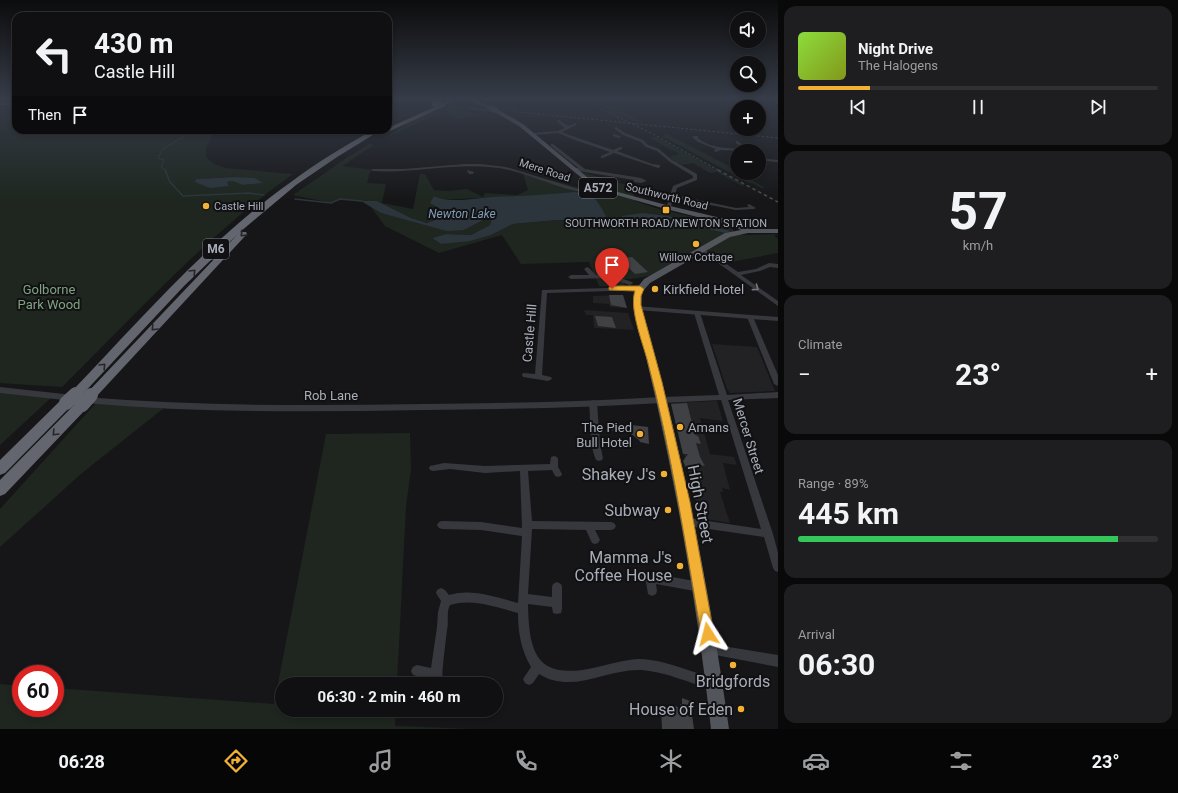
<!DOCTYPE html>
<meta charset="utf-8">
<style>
body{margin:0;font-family:Roboto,sans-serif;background:#1e1e20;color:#f1f3f6;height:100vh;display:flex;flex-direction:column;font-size:15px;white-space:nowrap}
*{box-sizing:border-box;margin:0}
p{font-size:13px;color:#9c9d9f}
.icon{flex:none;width:22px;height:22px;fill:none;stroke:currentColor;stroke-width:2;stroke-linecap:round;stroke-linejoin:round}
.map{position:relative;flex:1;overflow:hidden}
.sheet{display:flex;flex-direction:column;gap:6px;padding:6px;background:#09090a;width:400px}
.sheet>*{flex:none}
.top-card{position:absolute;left:12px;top:12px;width:380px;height:122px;border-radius:12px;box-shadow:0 2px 6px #0003,0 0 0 1px #303032;background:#101012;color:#f1f3f6;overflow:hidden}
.fabs{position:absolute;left:730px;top:12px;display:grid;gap:8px}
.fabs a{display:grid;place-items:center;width:36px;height:36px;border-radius:50%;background:#101012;box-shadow:0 2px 6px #0003,0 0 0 1px #303032;font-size:20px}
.speed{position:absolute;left:12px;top:665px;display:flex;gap:8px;font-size:20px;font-weight:700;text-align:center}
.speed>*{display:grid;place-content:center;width:52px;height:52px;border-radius:50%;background:#101012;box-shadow:0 2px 6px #0003,0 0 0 1px #303032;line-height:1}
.speed .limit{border:6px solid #d22;background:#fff;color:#111}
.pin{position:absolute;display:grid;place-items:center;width:34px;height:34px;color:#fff;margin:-41px -17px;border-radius:50% 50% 50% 0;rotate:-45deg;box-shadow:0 0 4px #0007}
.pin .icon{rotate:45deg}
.me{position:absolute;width:44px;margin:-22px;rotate:351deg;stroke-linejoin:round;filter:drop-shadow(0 0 3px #0008)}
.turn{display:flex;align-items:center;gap:14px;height:84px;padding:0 16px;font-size:18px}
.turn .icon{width:52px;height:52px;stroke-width:2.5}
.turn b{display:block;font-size:28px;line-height:34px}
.then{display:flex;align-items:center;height:38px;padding:0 16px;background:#0003;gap:8px;font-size:15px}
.big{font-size:30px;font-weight:700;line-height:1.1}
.sheet .card{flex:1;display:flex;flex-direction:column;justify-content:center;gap:6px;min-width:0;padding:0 14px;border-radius:12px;background:#1e1e20}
.sheet .dial{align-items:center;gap:0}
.dial b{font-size:52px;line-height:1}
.song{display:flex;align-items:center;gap:12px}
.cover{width:48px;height:48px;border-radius:6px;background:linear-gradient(135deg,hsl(90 70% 55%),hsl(70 70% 35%))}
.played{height:4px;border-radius:2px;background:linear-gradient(90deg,#f2b134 20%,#303032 20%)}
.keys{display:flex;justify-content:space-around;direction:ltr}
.heat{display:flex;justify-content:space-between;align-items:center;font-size:22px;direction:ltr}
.charge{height:6px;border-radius:3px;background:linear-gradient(90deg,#34c759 89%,#303032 0)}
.trip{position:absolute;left:275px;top:677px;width:228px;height:40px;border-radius:20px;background:#101012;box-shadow:0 2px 6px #0003,0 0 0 1px #303032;font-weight:700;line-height:40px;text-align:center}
.tabs{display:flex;height:64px;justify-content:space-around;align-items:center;background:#060607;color:#9c9d9f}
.tabs .icon{width:28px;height:28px}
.tabs .active{color:#f2b134}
.tabs b{font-size:18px;color:#f1f3f6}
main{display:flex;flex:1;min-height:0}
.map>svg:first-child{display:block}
.built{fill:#222225}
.green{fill:#1e261f;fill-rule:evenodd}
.water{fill:#2c353c}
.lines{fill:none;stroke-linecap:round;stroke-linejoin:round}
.stream-far1{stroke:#2c353c;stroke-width:1}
.stream{stroke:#2c353c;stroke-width:1.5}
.building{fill:#404145}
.minor{fill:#37383d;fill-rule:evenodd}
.tertiary{fill:#37383d;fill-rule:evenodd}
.primary{fill:#53555c;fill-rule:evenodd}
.motorway{fill:#63666e;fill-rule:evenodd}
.rail-far1{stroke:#4a4c52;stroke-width:1;stroke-dasharray:2.5 2;stroke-linecap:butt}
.rail{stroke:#4a4c52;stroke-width:1.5;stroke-dasharray:3.5 3;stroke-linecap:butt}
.primary-bridge{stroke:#53555c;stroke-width:5.5}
.motorway-bridge-far1{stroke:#63666e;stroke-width:6}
.motorway-bridge{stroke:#63666e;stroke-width:14}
.oneway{stroke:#26262a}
.oneway2{stroke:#757881}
.route{fill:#f2b134;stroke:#9d7322}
.poi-dot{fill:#f2b134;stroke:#111113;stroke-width:1.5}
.labels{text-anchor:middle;stroke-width:4;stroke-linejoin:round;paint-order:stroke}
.far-street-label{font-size:11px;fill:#a8adb8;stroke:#111113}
.far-poi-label{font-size:11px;fill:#a8adb8;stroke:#111113}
.shield{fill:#111113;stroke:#7b7e86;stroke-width:1}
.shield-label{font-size:12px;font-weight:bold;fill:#a8adb8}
.far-water-label{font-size:12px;font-style:italic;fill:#7f9bb3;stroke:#111113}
.park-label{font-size:13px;fill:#7fa381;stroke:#111113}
.poi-label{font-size:13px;fill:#a8adb8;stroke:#111113;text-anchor:start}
.street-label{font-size:13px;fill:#a8adb8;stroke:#111113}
.near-poi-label{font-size:16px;fill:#a8adb8;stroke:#111113;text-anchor:end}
.near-street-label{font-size:16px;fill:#a8adb8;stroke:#111113}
</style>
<main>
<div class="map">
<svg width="778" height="729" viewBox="0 0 778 729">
<rect width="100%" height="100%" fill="#161618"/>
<path class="built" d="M482 99H498L524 111 495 108 477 101Z
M623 295 627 308 610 307 609 304 593 303V296Z
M584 310 628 313 634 330 594 328 593 315H586Z
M712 344 757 347 775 391 730 393 727 389Z
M717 401 723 421 700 418 710 454 734 457 737 465 723 463 730 490 722 488 723 492H720L730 523 700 518 671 403Z"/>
<path class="green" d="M584 99H597L617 107V109L634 117 632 118 646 122 634 121Z
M0 105H16V130H215L206 148V157L214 164 225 168 293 174C208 234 136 314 62 387L0 383ZM235 177 255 178 262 183 243 185 232 181 227 182 229 186 196 182V179Z
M448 105 464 107 477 116 454 119 444 111 386 138 413 120Z
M667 134 737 170V173H741L765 188C759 189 755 182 749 183L662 136Z
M655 137 667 143 745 185 742 186 717 172 710 173 693 163 681 165 679 162V165L669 157 679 154 650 138Z
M369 144 374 145 342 166 373 170 370 172 367 183 386 184 382 203 413 209 420 174H425L434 190 448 191 467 189 483 197 485 193 517 195 528 190 523 173 591 191 604 189 599 187 578 171 633 187 635 201 659 209 724 224 733 228V231L741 235 778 234 774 235 778 239V253L726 263 703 247C674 264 656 280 621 279L626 287 599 286 589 262 521 264 502 235 439 253 385 226 370 206 381 213 464 230 487 218 492 219 490 225 471 235 446 234 432 238 441 244 491 235 513 224 556 220 598 221 573 192C541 196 509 197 477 198 463 198 447 202 434 196L435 208 443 210 447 213 445 216 427 223 411 218 377 201H361L340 199 331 203 293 195 348 157Z
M0 390 54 395 0 445Z
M96 403 164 408 82 473 0 547V509Z
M410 433 411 469 406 507 397 684H282V710H395V726L474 729H0V684L21 686V708H55V688L274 704 326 434Z"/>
<path class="water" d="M235 177 255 178 263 183 243 185 232 181 227 182 229 186 210 188 195 182 196 179Z
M573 192C595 194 595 197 606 216L604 220H556L513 224 491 235 470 241 441 244 432 238 446 234 471 235 490 225 492 219 487 218 464 230 447 231 381 213 361 201H377L411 218 427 223 445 216 447 213 430 203 434 196C451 204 475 198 492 197 519 196 546 195 573 192Z
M643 213 667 216 731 231 725 233 669 219 642 218 628 220 621 219 622 216Z"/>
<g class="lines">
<path class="stream-far1" d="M166 171 161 167 164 160 158 158 163 149 183 137V130"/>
<path class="stream" d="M165 170 170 182 183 196 249 193 264 195
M295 199 331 203 340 199 362 201"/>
</g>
<path class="building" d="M632 257 634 259 648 272 635 274 619 258Z
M609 295H623L627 308 611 305Z
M595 316 612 317 616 328 598 326Z
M687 403 695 435 698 436 701 444 696 443 700 457 705 466 699 465 700 469 686 468 683 461 688 454H683L671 404Z
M615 423 648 427 649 444 640 442 639 440 630 433 610 430V425L615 426Z
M682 698 690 701 694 729H662L661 708 675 712V706L680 708V704L682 705Z"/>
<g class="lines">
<path class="minor" d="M470 108 497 110 499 111 497 112 469 110Z
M557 120H559L568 126 576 123V125L562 132 569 135 613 150 620 147H622V149L617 151 652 164 660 165V167L658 168 614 153 603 158H601V156L610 152 575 140 558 133 533 135 531 134 533 133 558 131 565 128 557 122Z
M616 127 625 133 643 140 648 145 659 149 672 160 697 174V180L677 188 675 195 736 208 749 207 747 205 749 204 756 208 754 209 736 210 674 198 670 209H666V208L673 186 693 178V176L670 162 657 151 646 147 641 142 623 135 615 129 614 128Z
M614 134 620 136 621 137 619 138 613 136V134Z
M694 136H698V138C711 149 729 148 745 149L736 143V141H737L752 150 751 151 720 150 716 152 714 151 716 149 698 142 692 137Z
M551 144H553L585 169 641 178 647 181 641 183 634 182V180L572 170V168H578L551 146Z
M759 156 768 159 778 160V162L767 161 759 158Z
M465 164H480L506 167 578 189 605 190 607 191C604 193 600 192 596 193 567 193 541 178 513 171 467 159 420 174 373 171L371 170 373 169H404Z
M467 170 474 172 473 174H469L467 171Z
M702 247 738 272 756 269 769 263 778 264V268L770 267 760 271 741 275 778 301V306L700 250 699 249Z
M587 267 589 268 596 275 609 274 632 282 633 283 630 285 609 278 571 279 568 277 571 275H589L584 269Z
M640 287 643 289 642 290 547 293 542 375 551 377 552 379 548 381 523 377 522 375 523 373 535 374 542 290Z
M697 311 700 313 727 395 778 392V398L728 400 773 534 778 553V572L775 571 773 568 764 537 688 526 685 525 683 522 685 519 688 518 761 529 721 400 662 403 659 402 658 400 659 398 662 397 719 395 694 313Z
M750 315 753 317 778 375V386L774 384 747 317Z
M593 400 596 401 597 403 600 444 603 458 602 460 599 461 596 460C589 445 591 420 589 403L590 401Z
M554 456 557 457 558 459V467L562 474 561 476 558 477 555 476 552 470 528 471 532 521 611 522 614 523 616 526 614 529 611 530H595L600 540 598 543 595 544 592 543 586 530 532 529 528 594 552 597V587L553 584 557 582 561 584 562 587V609L561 613 557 614 553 613 552 607 528 604C529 653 536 680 593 668 608 665 622 660 638 659 657 659 676 666 694 672 702 675 710 677 717 680L719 684 717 688 713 690C690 683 666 672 642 670 607 668 573 695 539 674L533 683 529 685 525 683 523 679 531 667C521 650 518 632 518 613 496 607 472 598 450 605 446 612 449 622 447 630 445 648 442 666 442 684H430V679L413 675 411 671 413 667 417 665 431 668 437 627 438 612 441 601 436 593 437 590 441 588 445 590 449 595C472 588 495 597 518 603L522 536 481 530 442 529 439 528 437 525 439 522 442 521 481 522 522 528 520 471 485 473 450 469 433 471 430 470 429 468 430 466 444 463 485 466 550 464 551 457Z
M639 571 700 582 704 584 705 587 704 590 700 592 656 584 657 591 656 594 652 596 648 594 646 582 635 579 634 576 635 573Z
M710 644 778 655V667L710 654 706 653 705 649 706 645Z"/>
<path class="tertiary" d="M635 306 778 317V321L638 310 634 308Z
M0 387 73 395 76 396 77 398 76 400 73 401 0 393Z
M84 397C197 406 310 406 423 404 503 403 582 402 662 397L665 398 666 400 665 402 662 403C582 408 503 409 423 410 310 412 197 413 84 403L81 402 80 400 81 398Z"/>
<path class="primary" d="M466 99H473L493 108 489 109Z
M0 103H16V105H0Z
M493 109H497L523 124 593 182 603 188 670 206 738 222 749 229H778V233H748L730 237 650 283 642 292 641 305C681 444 709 586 729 729H711C695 586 669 444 633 305L634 292 644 279 725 233 741 230 733 226 666 209 599 190 589 184 519 126 493 111Z"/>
<path class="motorway" d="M452 99H461L446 104 445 106 390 131 385 130H388V128Z
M373 130H381L337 157 296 185 240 232H246L247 234 95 398 91 399 87 398 85 395 237 235 184 286 80 397 76 398 72 397 70 394 72 391C141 319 209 240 291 182 317 162 345 146 373 130Z
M66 398 71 400 72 403 71 406 5 473 0 475V460L61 400Z
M82 400 87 402 88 405 87 408 5 494 0 496V480L77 402Z"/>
<path class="rail-far1" d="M390 99 778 138
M580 99 649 132 720 171"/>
<path class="rail" d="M718 170 778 202"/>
<path class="primary-bridge" d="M491 108 495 110"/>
<path class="motorway-bridge-far1" d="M435 104 439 103"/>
<path class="motorway-bridge" d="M66 403 76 394
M82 405 91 395"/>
</g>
<defs><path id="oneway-chevron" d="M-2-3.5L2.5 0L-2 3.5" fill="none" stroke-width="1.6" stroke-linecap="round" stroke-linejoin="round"/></defs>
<g class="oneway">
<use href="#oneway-chevron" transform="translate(243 234) rotate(136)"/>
<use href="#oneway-chevron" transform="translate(193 272) rotate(-46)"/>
<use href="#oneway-chevron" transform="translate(154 328) rotate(133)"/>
<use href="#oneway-chevron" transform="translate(103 366) rotate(-46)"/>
<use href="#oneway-chevron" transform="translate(55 433) rotate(134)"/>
</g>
<use class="oneway2" href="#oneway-chevron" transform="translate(756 288) rotate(36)"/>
<linearGradient id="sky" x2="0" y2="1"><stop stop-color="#0c0c0d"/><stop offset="0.49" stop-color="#363c48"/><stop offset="1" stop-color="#363c48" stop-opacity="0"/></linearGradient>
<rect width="778" height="201" fill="url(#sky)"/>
<path class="route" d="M612 286H640L644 289 641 296V305L662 382 690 502 714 634 712 639 708 641 703 639 701 634C685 542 671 449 647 359 642 341 629 308 635 291L609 290V287Z"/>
<g class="poi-dot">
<circle cx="206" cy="206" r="4"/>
<rect x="662" y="206" width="8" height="8" rx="2"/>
<circle cx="696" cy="244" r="4"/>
<circle cx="655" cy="289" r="4"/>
<circle cx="680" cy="427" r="4"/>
<circle cx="640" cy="434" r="4"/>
<circle cx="664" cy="474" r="4"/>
<circle cx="668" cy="510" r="4"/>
<circle cx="680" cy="566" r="4"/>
<circle cx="733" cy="665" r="4"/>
<circle cx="741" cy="709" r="4"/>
</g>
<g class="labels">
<g class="far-street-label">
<text transform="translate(545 170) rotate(18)" y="4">Mere Road</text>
<text transform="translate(667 196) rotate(14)" y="4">Southworth Road</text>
</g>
<g class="far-poi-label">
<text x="214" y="210" text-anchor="start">Castle Hill</text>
<text x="666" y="227">SOUTHWORTH ROAD/NEWTON STATION</text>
<text x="696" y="261">Willow Cottage</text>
</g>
<g class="shield">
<rect x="579" y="178" width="38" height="20" rx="3"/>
<rect x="203" y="239" width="26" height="20" rx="3"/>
</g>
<g class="shield-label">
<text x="598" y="192">A572</text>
<text x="216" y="253">M6</text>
</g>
<g class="far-water-label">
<text x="462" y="218">Newton Lake</text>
</g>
<g class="park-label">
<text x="49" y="294">Golborne<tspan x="49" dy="15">Park Wood</tspan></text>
</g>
<g class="poi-label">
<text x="663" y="294">Kirkfield Hotel</text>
<text x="632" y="432" text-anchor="end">The Pied<tspan x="632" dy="15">Bull Hotel</tspan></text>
<text x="688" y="432">Amans</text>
</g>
<g class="street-label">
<text transform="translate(529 333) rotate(-85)" y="5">Castle Hill</text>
<text x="331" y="400">Rob Lane</text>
<text transform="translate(749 436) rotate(73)" y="5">Mercer Street</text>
</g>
<g class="near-poi-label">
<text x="656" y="480">Shakey J's</text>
<text x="660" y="516">Subway</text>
<text x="672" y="563">Mamma J's<tspan x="672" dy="18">Coffee House</tspan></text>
<text x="733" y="687" text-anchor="middle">Bridgfords</text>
<text x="733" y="715">House of Eden</text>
</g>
<g class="near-street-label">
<text transform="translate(701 504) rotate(79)" y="6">High Street</text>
</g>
</g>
</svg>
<div class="fabs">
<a><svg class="icon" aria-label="sound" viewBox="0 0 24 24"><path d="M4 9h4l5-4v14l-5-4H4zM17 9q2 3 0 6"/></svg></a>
<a><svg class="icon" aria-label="search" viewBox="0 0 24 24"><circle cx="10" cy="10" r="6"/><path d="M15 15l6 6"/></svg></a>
<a>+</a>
<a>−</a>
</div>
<div class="speed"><div class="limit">60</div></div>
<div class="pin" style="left:612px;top:289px;background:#d93025"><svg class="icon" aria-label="arrive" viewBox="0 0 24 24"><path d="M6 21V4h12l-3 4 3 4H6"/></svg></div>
<svg class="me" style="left:708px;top:634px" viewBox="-20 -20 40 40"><path d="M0-17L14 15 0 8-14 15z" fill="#f2b134" stroke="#fff" stroke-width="4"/></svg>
<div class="trip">06:30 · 2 min · 460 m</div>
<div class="top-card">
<div class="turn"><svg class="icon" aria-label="left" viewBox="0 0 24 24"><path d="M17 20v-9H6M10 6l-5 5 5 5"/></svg><div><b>430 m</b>Castle Hill</div></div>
<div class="then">Then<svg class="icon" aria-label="arrive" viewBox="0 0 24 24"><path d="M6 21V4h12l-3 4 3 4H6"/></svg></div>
</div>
</div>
<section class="sheet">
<div class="card">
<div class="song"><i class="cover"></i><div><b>Night Drive</b><p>The Halogens</p></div></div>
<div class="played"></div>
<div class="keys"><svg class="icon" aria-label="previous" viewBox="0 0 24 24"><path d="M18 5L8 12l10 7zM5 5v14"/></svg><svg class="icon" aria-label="pause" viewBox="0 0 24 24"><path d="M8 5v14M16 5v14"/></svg><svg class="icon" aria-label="next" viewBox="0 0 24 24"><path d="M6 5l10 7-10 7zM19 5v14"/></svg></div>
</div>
<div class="card dial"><b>57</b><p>km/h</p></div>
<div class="card"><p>Climate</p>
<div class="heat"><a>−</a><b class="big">23°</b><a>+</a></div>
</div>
<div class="card"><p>Range · 89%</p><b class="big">445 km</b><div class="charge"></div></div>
<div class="card"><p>Arrival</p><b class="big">06:30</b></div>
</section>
</main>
<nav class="tabs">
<b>06:28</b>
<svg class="icon active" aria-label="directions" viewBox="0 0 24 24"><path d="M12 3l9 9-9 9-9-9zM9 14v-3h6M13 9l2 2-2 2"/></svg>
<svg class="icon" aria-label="music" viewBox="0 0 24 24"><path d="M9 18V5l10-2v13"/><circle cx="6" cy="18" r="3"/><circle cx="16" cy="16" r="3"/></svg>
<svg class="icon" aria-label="phone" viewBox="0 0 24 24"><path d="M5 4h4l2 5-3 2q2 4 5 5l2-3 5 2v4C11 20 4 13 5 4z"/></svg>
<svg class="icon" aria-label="climate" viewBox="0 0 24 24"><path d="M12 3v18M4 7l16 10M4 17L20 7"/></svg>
<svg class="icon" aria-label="car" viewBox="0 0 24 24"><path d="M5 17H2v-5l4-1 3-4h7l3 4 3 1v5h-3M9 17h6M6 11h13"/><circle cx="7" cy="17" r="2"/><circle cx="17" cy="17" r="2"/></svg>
<svg class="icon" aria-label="filters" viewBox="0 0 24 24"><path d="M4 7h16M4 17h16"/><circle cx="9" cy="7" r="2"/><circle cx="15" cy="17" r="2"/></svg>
<b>23°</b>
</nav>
